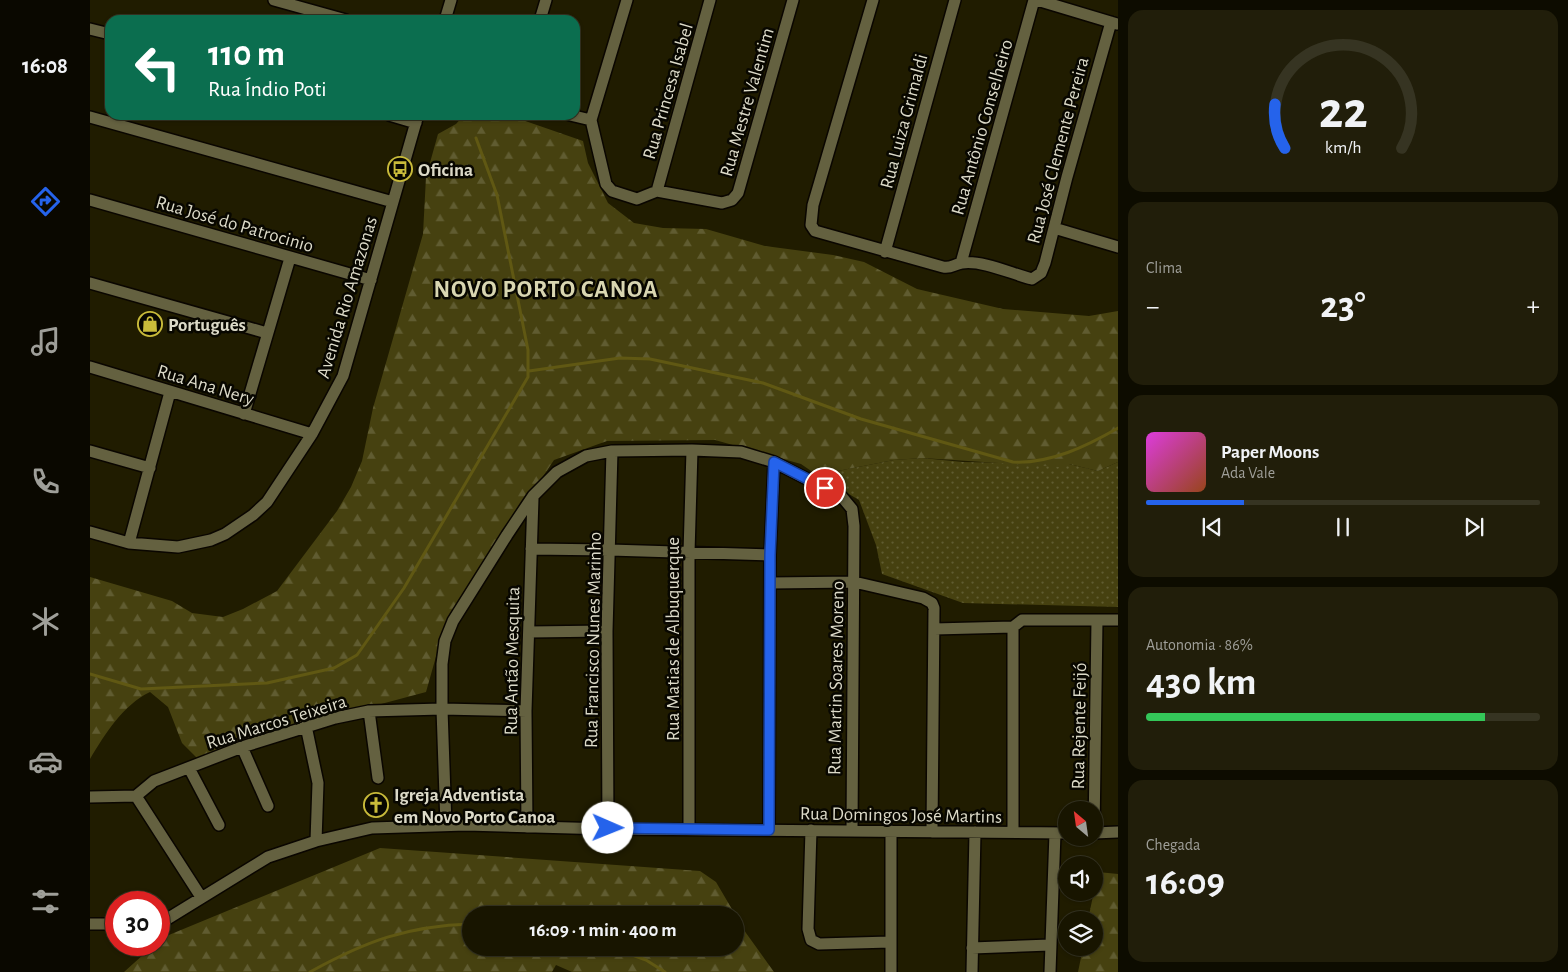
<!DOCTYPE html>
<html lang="pt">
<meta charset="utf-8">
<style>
body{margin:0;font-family:"Alegreya Sans",sans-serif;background:#211e0a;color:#f1f3f6;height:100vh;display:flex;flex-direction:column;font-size:19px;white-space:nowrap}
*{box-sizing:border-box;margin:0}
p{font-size:16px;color:#9f9f99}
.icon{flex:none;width:28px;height:28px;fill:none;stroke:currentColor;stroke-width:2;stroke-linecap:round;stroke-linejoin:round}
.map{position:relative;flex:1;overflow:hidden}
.details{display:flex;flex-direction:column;gap:10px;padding:10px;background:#0d0c00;width:450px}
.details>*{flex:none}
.hud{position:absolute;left:15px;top:15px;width:475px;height:105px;border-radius:15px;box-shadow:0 1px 4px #0004,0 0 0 1px #363422;background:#0b6e4f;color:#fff;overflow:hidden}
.needle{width:32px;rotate:331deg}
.controls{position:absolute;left:968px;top:801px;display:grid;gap:10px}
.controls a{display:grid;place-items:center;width:45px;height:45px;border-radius:50%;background:#181500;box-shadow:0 1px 4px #0004,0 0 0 1px #363422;font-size:25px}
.speed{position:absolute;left:15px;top:891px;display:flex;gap:10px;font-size:25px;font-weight:700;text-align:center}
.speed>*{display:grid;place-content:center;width:65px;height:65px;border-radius:50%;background:#181500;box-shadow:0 1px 4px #0004,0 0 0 1px #363422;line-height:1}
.speed .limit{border:8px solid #d22;background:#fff;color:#111}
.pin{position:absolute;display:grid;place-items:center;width:42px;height:42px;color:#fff;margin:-21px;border:2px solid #fff;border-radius:50%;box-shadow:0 1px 5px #0007}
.me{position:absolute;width:55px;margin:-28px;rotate:91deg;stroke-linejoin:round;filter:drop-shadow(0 0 4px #0008)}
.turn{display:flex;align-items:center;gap:18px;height:105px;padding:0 20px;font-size:22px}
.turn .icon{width:65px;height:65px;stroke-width:2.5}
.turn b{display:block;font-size:35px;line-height:42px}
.big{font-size:38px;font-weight:600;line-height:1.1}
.details .tile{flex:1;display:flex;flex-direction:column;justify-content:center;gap:8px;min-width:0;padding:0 18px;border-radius:15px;background:#211e0a}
.details .dial{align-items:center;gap:0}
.dial svg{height:130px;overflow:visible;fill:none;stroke:#363422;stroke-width:7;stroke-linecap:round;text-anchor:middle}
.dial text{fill:#f1f3f6;stroke:none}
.song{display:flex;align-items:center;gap:15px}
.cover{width:60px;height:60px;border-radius:8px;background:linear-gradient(135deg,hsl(300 70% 55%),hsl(20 70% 35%))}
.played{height:5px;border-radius:2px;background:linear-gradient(90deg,#2563eb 25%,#363422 25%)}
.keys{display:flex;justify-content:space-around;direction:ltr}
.heat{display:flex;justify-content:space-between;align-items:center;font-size:28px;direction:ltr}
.charge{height:8px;border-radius:4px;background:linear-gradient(90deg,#34c759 86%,#363422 0)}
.trip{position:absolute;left:372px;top:906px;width:282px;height:50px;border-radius:25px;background:#181500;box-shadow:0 1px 4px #0004,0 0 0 1px #363422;font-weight:600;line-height:50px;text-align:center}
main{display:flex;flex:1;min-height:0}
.tab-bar{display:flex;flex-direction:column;width:90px;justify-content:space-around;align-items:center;background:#0a0800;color:#9f9f99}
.tab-bar .icon{width:35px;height:35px}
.tab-bar .selected{color:#2563eb}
.tab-bar b{font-size:22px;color:#f1f3f6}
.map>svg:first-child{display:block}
.green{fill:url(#green-dots)}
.forest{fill:url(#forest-firs);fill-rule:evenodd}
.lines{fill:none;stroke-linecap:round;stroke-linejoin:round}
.stream{stroke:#605813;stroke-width:3}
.minor-casing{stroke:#0a0600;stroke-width:14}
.minor{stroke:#646140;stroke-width:11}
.route-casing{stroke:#184099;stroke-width:12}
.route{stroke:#2563eb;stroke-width:9}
.labels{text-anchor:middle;stroke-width:5;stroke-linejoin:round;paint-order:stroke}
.street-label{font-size:19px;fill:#dcdac8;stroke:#080700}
.poi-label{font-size:19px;font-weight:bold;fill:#dcdac8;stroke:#080700;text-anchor:start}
.district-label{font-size:24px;font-weight:bold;letter-spacing:1px;fill:#d9d6b1;stroke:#080700}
</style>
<main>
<nav class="tab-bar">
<b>16:08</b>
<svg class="icon selected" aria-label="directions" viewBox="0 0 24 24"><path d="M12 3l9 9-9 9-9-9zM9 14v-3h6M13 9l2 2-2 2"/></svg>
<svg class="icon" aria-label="music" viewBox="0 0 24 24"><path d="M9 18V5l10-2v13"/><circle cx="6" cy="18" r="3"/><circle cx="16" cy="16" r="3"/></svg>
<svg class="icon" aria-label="phone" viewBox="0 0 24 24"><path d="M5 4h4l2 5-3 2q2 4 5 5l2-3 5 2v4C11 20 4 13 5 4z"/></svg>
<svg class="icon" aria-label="climate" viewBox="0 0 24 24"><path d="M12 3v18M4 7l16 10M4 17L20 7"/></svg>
<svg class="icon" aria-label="car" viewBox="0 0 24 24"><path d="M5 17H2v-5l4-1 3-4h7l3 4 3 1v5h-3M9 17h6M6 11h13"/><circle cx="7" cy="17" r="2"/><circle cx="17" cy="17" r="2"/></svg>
<svg class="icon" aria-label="filters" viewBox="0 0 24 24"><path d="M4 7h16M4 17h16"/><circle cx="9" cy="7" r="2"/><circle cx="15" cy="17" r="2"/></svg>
</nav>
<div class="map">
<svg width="1028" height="972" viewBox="0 0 1028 972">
<defs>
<pattern id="green-dots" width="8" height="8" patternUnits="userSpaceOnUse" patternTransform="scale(1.25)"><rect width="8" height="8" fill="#464110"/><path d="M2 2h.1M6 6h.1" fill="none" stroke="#605c31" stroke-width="1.8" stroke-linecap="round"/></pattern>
<pattern id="forest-firs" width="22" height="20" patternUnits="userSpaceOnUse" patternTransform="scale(1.25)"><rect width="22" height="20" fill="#464110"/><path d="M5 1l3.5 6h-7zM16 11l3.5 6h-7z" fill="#605c31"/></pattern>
</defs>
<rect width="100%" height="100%" fill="#201c00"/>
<path class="green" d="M832 458 873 462 979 464 1008 471 1028 462V607L873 603 792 574 786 545 769 500 727 475 804 460Z"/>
<path class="forest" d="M374 115H418L493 141 498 163 518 203 544 223 573 228 616 229 675 246 743 255 774 262 827 289 913 309 999 316 1028 311V462L1008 471 979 464 970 467 832 458 804 460 727 475 711 464 625 440 517 441 464 460 356 621 336 692 216 724 107 758 92 743 78 707 60 692C33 705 15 734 0 759V577L82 601 102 613 133 617 153 609 187 591 247 511 261 487 272 461 283 408 333 234 336 177 348 134 366 124Z
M290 848 610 871 626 882 656 933 684 972H482L466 965 462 972H34L64 945H69V941L74 937ZM381 915H646V948H381Z
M1008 872 1028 874V972H988L993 948H1004V920H998Z"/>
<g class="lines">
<path class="stream" d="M439 371 530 358 560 359 673 383 771 419 923 462C960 464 997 446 1028 428
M0 674 51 689 177 683 244 668 267 655 314 588 438 377V350L407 195 386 138
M523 948 556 960 575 972
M220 972C276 941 317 926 381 924"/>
<defs>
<path id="minor" d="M184 0 256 20
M783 0 723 205 721 225 725 231 732 233 853 267C861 269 864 264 872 263 893 260 922 274 942 279L951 273 955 263 977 177 1021 22
M947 0 1027 24
M355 20 361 0
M450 20 456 0
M0 29 20 34
M299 115 326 123
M480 115 501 120 516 184 522 191 547 199 567 191 632 203 642 200 648 193 703 0
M0 117 303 202
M501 120 537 0
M567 191 620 0
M0 200 281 280
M964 228 1028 247
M795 252 865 0
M871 263 944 0
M0 283 177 333
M0 367 222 434
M154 414 200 258
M0 451 60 468
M0 532 39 543 88 547 121 540 135 534 163 515 177 502 222 434 253 376 328 115
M39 543 80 392
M441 549 520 550 680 555
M680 583 764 582 833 598 842 603 844 608 842 832
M844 629 923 627
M439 632 517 631
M279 711 288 778
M216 726 228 783 226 841
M152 747 178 806
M99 768 129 825
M46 796 64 781 152 747 245 718 279 711 352 709 436 711
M46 796 111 897
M0 797 46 796
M356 825 352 709V664L355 641 363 621 417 535 443 496 467 472 496 456 522 451 602 450 651 452 684 462 752 497 762 509 764 526 762 831
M437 827 436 711 443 498
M518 829 517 631 522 451
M599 829V553L602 450
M679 830 680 555 684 462
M721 830 718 929 721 940 729 944 800 942
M923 832V627L932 620H1028
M1004 833 1007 620
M1004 833 1028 832
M0 924H26
M69 924 178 857 226 841 282 828 376 825 518 829 976 833
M882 948 960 945
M801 972V831
M882 972 885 832
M960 972 965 833"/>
</defs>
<use href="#minor" class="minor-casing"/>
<use href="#minor" class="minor"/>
</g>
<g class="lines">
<defs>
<path id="route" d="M518 828 679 830 680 555 684 462 735 488"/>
</defs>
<use href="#route" class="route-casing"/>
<use href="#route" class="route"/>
</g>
<defs>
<symbol id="bus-ring" viewBox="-11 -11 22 22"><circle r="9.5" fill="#080700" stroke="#c9bb3a" stroke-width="1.5"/><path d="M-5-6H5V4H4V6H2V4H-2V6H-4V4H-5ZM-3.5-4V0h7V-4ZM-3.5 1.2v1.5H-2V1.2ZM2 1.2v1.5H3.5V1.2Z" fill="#c9bb3a"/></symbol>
<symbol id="shop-ring" viewBox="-11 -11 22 22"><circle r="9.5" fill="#080700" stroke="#c9bb3a" stroke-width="1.5"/><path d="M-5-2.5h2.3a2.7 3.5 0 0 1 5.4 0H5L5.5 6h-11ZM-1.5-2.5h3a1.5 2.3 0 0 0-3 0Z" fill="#c9bb3a"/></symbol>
<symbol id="church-ring" viewBox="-11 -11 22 22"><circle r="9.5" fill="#080700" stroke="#c9bb3a" stroke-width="1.5"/><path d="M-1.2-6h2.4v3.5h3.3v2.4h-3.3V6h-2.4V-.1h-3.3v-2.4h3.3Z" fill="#c9bb3a"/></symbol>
</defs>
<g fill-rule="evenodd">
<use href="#bus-ring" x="296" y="155" width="28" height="28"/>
<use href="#shop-ring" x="46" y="310" width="28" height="28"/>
<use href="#church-ring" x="272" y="791" width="28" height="28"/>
</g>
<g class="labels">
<g class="street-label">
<text transform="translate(577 91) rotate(-74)" y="7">Rua Princesa Isabel</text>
<text transform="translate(656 102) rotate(-74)" y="7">Rua Mestre Valentim</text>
<text transform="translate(813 121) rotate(-75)" y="7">Rua Luiza Grimaldi</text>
<text transform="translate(891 127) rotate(-74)" y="7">Rua Antônio Conselheiro</text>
<text transform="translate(967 150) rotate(-75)" y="7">Rua José Clemente Pereira</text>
<text transform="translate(145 223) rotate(16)" y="7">Rua José do Patrocinio</text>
<text transform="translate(256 297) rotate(-73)" y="7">Avenida Rio Amazonas</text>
<text transform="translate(116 384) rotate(17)" y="7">Rua Ana Nery</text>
<text transform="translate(582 639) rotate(-90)" y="7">Rua Matias de Albuquerque</text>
<text transform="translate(502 640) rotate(-89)" y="7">Rua Francisco Nunes Marinho</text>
<text transform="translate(421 661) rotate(-89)" y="7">Rua Antão Mesquita</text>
<text transform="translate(745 678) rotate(-89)" y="7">Rua Martin Soares Moreno</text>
<text transform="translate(186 721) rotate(-17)" y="7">Rua Marcos Teixeira</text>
<text transform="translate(988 726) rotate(-89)" y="7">Rua Rejente Feijó</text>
<text transform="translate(811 814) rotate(1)" y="7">Rua Domingos José Martins</text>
</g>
<g class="poi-label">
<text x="328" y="176">Oficina</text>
<text x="78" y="331">Português</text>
<text x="304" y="801">Igreja Adventista<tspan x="304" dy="22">em Novo Porto Canoa</tspan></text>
</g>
<g class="district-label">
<text x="456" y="297">NOVO PORTO CANOA</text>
</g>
</g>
</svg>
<div class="controls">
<a><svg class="needle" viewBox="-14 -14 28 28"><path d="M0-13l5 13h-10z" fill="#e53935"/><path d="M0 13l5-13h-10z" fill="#9f9f99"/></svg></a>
<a><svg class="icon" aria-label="sound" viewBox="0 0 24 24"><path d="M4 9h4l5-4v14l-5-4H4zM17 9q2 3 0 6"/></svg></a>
<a><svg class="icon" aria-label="layers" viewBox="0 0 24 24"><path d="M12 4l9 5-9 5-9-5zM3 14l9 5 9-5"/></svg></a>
</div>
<div class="speed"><div class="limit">30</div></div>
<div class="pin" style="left:735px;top:488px;background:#d93025"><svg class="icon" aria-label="arrive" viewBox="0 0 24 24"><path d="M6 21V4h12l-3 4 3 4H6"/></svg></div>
<svg class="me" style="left:518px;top:828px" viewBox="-20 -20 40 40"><circle r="19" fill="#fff"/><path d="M0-13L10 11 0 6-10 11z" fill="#2563eb"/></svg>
<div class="trip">16:09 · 1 min · 400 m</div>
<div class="hud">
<div class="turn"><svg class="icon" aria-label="left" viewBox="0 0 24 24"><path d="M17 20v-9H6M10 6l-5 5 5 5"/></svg><div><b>110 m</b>Rua Índio Poti</div></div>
</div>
</div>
<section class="details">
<div class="tile dial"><svg viewBox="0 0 100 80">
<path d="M14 69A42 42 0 1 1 86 69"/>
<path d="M14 69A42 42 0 0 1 8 42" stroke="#2563eb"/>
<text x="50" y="56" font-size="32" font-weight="700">22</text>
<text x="50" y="72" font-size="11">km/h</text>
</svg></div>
<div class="tile"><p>Clima</p>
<div class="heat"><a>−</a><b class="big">23°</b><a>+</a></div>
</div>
<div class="tile">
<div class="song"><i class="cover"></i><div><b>Paper Moons</b><p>Ada Vale</p></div></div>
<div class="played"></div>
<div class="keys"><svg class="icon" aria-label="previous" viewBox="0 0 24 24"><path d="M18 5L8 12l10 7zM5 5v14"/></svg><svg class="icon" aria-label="pause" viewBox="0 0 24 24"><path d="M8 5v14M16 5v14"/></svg><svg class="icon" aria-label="next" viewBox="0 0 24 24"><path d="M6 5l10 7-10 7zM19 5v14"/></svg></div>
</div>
<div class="tile"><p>Autonomia · 86%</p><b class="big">430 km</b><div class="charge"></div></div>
<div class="tile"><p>Chegada</p><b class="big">16:09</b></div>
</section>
</main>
